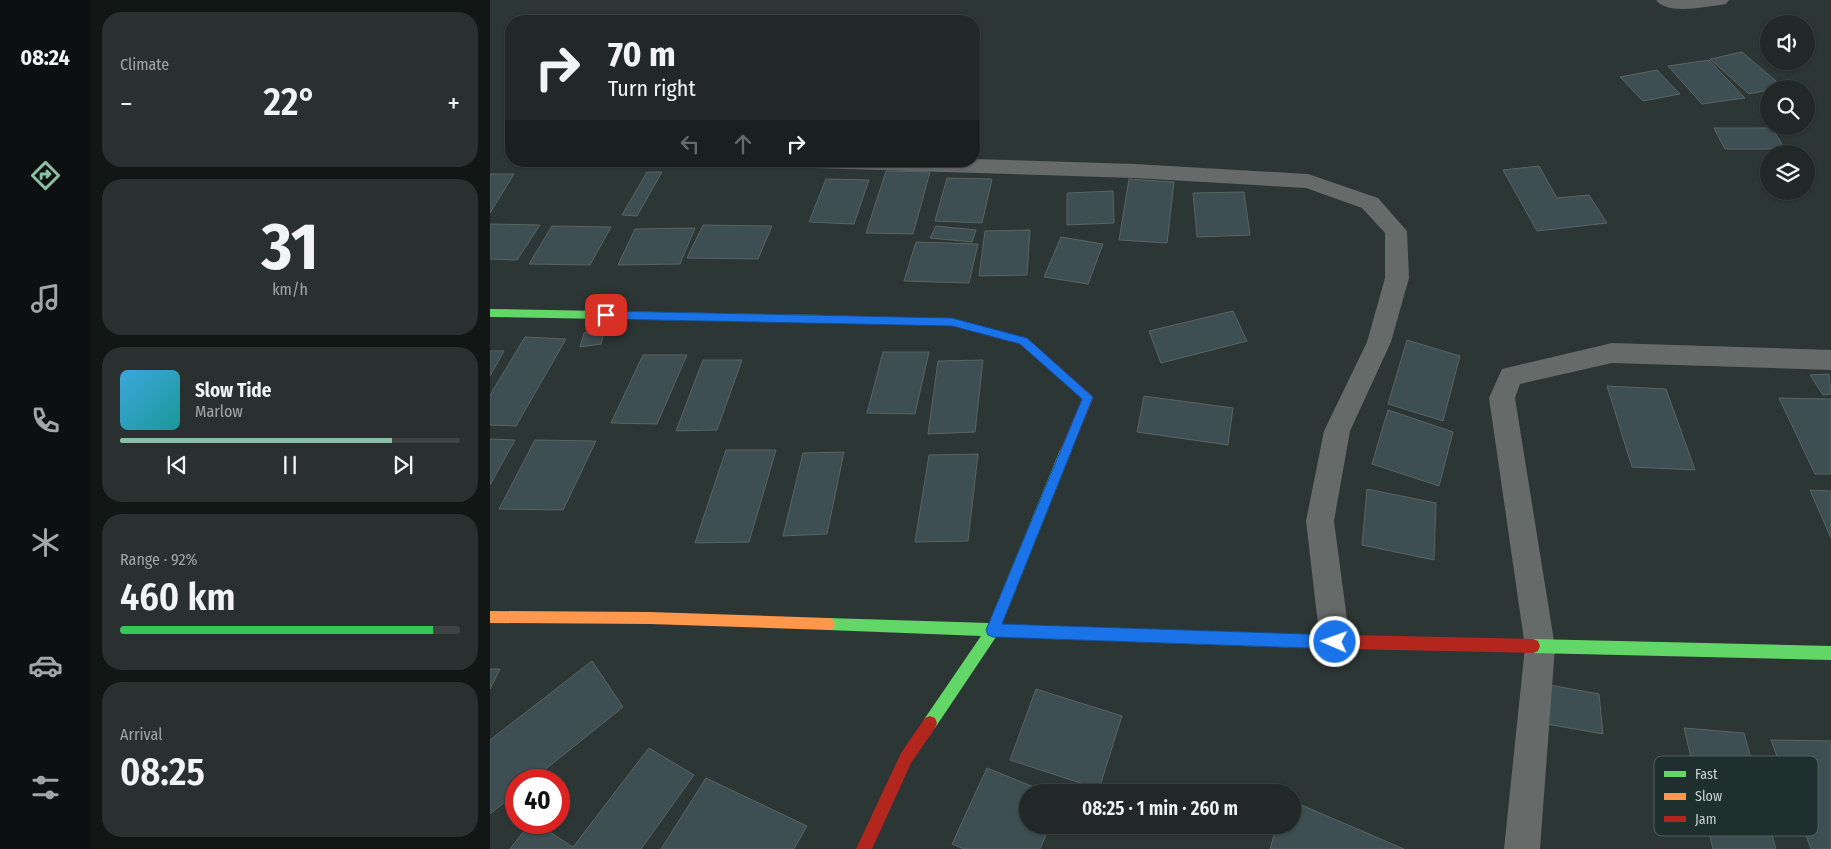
<!DOCTYPE html>
<meta charset="utf-8">
<style>
body{margin:0;font-family:"Fira Sans Condensed",sans-serif;background:#29302f;color:#f1f3f6;height:100vh;display:flex;flex-direction:column;font-size:19px;white-space:nowrap}
*{box-sizing:border-box;margin:0}
p{font-size:16px;color:#a2a6a7}
.icon{flex:none;width:28px;height:28px;fill:none;stroke:currentColor;stroke-width:2;stroke-linecap:round;stroke-linejoin:round}
.map{position:relative;flex:1;overflow:hidden}
.panel{display:flex;flex-direction:column;gap:12px;padding:12px;background:#121615;width:400px}
.panel>*{flex:none}
.hud{position:absolute;left:15px;top:15px;width:475px;height:152px;border-radius:20px;box-shadow:0 1px 4px #0004,0 0 0 1px #3e4444;background:#212827;color:#f1f3f6;overflow:hidden}
.buttons{position:absolute;left:1270px;top:15px;display:grid;gap:10px}
.buttons a{display:grid;place-items:center;width:55px;height:55px;border-radius:50%;background:#212827;box-shadow:0 1px 4px #0004,0 0 0 1px #3e4444;font-size:25px}
.speed{position:absolute;left:15px;top:769px;display:flex;gap:10px;font-size:25px;font-weight:700;text-align:center}
.speed>*{display:grid;place-content:center;width:65px;height:65px;border-radius:50%;background:#212827;box-shadow:0 1px 4px #0004,0 0 0 1px #3e4444;line-height:1}
.speed .limit{border:8px solid #d22;background:#fff;color:#111}
.pin{position:absolute;display:grid;place-items:center;width:42px;height:42px;color:#fff;margin:-21px;border-radius:10px;box-shadow:0 2px 8px #0006}
.me{position:absolute;width:55px;margin:-28px;rotate:272deg;stroke-linejoin:round;filter:drop-shadow(0 0 4px #0008)}
.turn{display:flex;align-items:center;gap:18px;height:105px;padding:0 20px;font-size:22px}
.turn .icon{width:65px;height:65px;stroke-width:2.5}
.turn b{display:block;font-size:35px;line-height:42px}
.lanes{display:flex;align-items:center;height:48px;padding:0 20px;background:#0003;justify-content:center;gap:25px;direction:ltr}
.lanes .off{opacity:.35}
.big{font-size:38px;font-weight:600;line-height:1.1}
.panel .card{flex:1;display:flex;flex-direction:column;justify-content:center;gap:8px;min-width:0;padding:0 18px;border-radius:20px;background:#29302f}
.panel .dial{align-items:center;gap:0}
.dial b{font-size:65px;line-height:1}
.song{display:flex;align-items:center;gap:15px}
.cover{width:60px;height:60px;border-radius:8px;background:linear-gradient(135deg,hsl(200 70% 55%),hsl(180 70% 35%))}
.played{height:5px;border-radius:2px;background:linear-gradient(90deg,#8abfa5 80%,#3e4444 80%)}
.keys{display:flex;justify-content:space-around;direction:ltr}
.heat{display:flex;justify-content:space-between;align-items:center;font-size:28px;direction:ltr}
.charge{height:8px;border-radius:4px;background:linear-gradient(90deg,#34c759 92%,#3e4444 0)}
.trip{position:absolute;left:529px;top:784px;width:282px;height:50px;border-radius:25px;background:#212827;box-shadow:0 1px 4px #0004,0 0 0 1px #3e4444;font-weight:600;line-height:50px;text-align:center}
main{display:flex;flex:1;min-height:0}
.dock{display:flex;flex-direction:column;width:90px;justify-content:space-around;align-items:center;background:#0d1010;color:#a2a6a7}
.dock .icon{width:35px;height:35px}
.dock .active{color:#8abfa5}
.dock b{font-size:22px;color:#f1f3f6}
.map>svg:first-child{display:block}
.building{fill:#3d4f52;stroke:#5b6363}
.lines{fill:none;stroke-linecap:round;stroke-linejoin:round}
.street{fill:#666a69;fill-rule:evenodd}
.fast{fill:#63d668;fill-rule:evenodd}
.slow{fill:#ff974d;fill-rule:evenodd}
.jam{fill:#b3261e;fill-rule:evenodd}
.route{fill:#1a73e8;stroke:#114b97}
.key{fill:#1f2f2d;stroke:#53615f;stroke-width:1}
.key-label{font-size:14px;fill:#cbd4d3}
</style>
<main>
<nav class="dock">
<b>08:24</b>
<svg class="icon active" aria-label="directions" viewBox="0 0 24 24"><path d="M12 3l9 9-9 9-9-9zM9 14v-3h6M13 9l2 2-2 2"/></svg>
<svg class="icon" aria-label="music" viewBox="0 0 24 24"><path d="M9 18V5l10-2v13"/><circle cx="6" cy="18" r="3"/><circle cx="16" cy="16" r="3"/></svg>
<svg class="icon" aria-label="phone" viewBox="0 0 24 24"><path d="M5 4h4l2 5-3 2q2 4 5 5l2-3 5 2v4C11 20 4 13 5 4z"/></svg>
<svg class="icon" aria-label="climate" viewBox="0 0 24 24"><path d="M12 3v18M4 7l16 10M4 17L20 7"/></svg>
<svg class="icon" aria-label="car" viewBox="0 0 24 24"><path d="M5 17H2v-5l4-1 3-4h7l3 4 3 1v5h-3M9 17h6M6 11h13"/><circle cx="7" cy="17" r="2"/><circle cx="17" cy="17" r="2"/></svg>
<svg class="icon" aria-label="filters" viewBox="0 0 24 24"><path d="M4 7h16M4 17h16"/><circle cx="9" cy="7" r="2"/><circle cx="15" cy="17" r="2"/></svg>
</nav>
<section class="panel">
<div class="card"><p>Climate</p>
<div class="heat"><a>−</a><b class="big">22°</b><a>+</a></div>
</div>
<div class="card dial"><b>31</b><p>km/h</p></div>
<div class="card">
<div class="song"><i class="cover"></i><div><b>Slow Tide</b><p>Marlow</p></div></div>
<div class="played"></div>
<div class="keys"><svg class="icon" aria-label="previous" viewBox="0 0 24 24"><path d="M18 5L8 12l10 7zM5 5v14"/></svg><svg class="icon" aria-label="pause" viewBox="0 0 24 24"><path d="M8 5v14M16 5v14"/></svg><svg class="icon" aria-label="next" viewBox="0 0 24 24"><path d="M6 5l10 7-10 7zM19 5v14"/></svg></div>
</div>
<div class="card"><p>Range · 92%</p><b class="big">460 km</b><div class="charge"></div></div>
<div class="card"><p>Arrival</p><b class="big">08:25</b></div>
</section>
<div class="map">
<svg width="1341" height="849" viewBox="0 0 1341 849">
<rect width="100%" height="100%" fill="#2c3634"/>
<path class="building" d="M1252 52 1293 87 1259 94 1220 59Z
M1219 60 1255 98 1212 104 1178 66Z
M1167 70 1190 94 1153 101 1130 77Z
M1224 128H1282L1295 149H1235Z
M1049 166 1067 198 1099 195 1117 223 1047 231 1013 170Z
M396 171 440 172 423 234 376 233Z
M157 172H172L147 216 132 215Z
M0 174H24L0 213Z
M457 178 502 179 492 223 445 221Z
M336 179 379 180 364 224 319 222Z
M639 179 684 182 677 243 629 240Z
M623 191 624 223 577 225V193Z
M754 192 760 235 707 237 703 193Z
M0 224 50 225 27 260 0 259Z
M213 225 282 226 268 259 197 258Z
M62 226 121 227 100 265 39 264Z
M446 226 486 230 482 242 440 238Z
M205 228 190 264 128 265 145 229Z
M540 230 537 275 489 276 495 231Z
M571 237 613 244 598 284 554 277Z
M426 242 488 244 479 283 414 281Z
M743 311 757 341 671 363 659 331Z
M115 330 111 344 90 347 94 333Z
M35 337 76 339 26 426 0 425V395Z
M917 340 970 356 953 421 898 404Z
M0 351H14L0 376Z
M393 352H439L425 414 377 413Z
M153 355H197L167 424 121 423Z
M213 360H252L227 430 186 431Z
M493 360 485 432 438 434 448 361Z
M1339 374 1341 394 1333 395 1320 375Z
M1117 386 1176 389 1205 470 1142 467Z
M654 396 743 408 738 445 647 432Z
M1289 398 1341 399V474H1325Z
M898 410 963 432 949 486 882 464Z
M0 439 25 440 0 485Z
M45 440 106 441 73 510 9 509Z
M236 450H286L259 542 205 543Z
M354 452 337 534 293 536 313 453Z
M488 454 478 541 425 542 439 455Z
M877 489 946 503 944 560 872 545Z
M1320 490 1341 491V538Z
M102 661 133 707 42 780H26V793L0 814V740Z
M0 669H10L0 689Z
M1049 683 1109 694 1113 734 1051 723Z
M546 689 632 716 609 789 520 760Z
M1194 728 1254 733 1286 849H1223Z
M1281 740 1341 741V849H1321Z
M159 748 204 775 151 849H20L41 822H44L83 847Z
M497 768 556 792H538V825H560L550 849H474L462 844Z
M216 778 317 826 304 849H171Z
M802 801 914 849H780L787 825H802Z"/>
<g class="lines">
<path class="street" d="M1166 0H1239L1236 4 1230 5C1214 7 1176 15 1166 0Z
M484 159 645 164 818 174 888 198 917 231 919 278 901 342 860 431 844 521 860 642 856 653 845 657 834 653 830 642 816 521 834 431 877 342 895 278V233L872 208 816 188 645 178 323 168 316 166 313 161H484Z
M1122 343 1341 350V370L1122 363 1030 384 1025 398 1065 647 1050 849H1014L1035 647 999 398 1012 369Z"/>
<path class="fast" d="M0 309 333 315 338 319 333 323 0 317Z
M576 445 580 446 582 450 512 624 813 634 818 636 820 641 818 646 813 648 506 637 445 728 440 730 435 728 433 723 435 718 491 636 338 630 333 629 331 624 333 619 338 618 499 623 570 450 572 446Z
M1043 639 1341 646V660L1043 653 1038 651 1036 646 1038 641Z"/>
<path class="slow" d="M0 611 160 612 338 618 343 619 345 624 343 629 338 630 160 624 0 623Z"/>
<path class="jam" d="M333 315 462 318 533 337 537 338 604 397 580 454 576 455 572 454 570 450 592 398 530 344 462 326 333 323 328 319Z
M813 634 1043 639 1048 641 1050 646 1048 651 1043 653 813 648 808 646 806 641 808 636Z
M440 716 445 718 447 723 445 728 421 763 382 849H366L411 753 435 718Z"/>
</g>
<path class="route" d="M116 311 462 318 537 338 603 397 512 624 845 635 850 637 852 642 850 647 845 649 503 637 498 635 496 630 592 399 530 344 462 326 116 319 110 315Z"/>
<rect x="1164" y="756" width="164" height="80" rx="8" class="key"/>
<rect x="1174" y="771" width="22" height="6" fill="#63d668"/>
<rect x="1174" y="793" width="22" height="7" fill="#ff974d"/>
<rect x="1174" y="816" width="22" height="6" fill="#b3261e"/>
<g class="key-label">
<text x="1205" y="779">Fast</text>
<text x="1205" y="801">Slow</text>
<text x="1205" y="824">Jam</text>
</g>
</svg>
<div class="buttons">
<a><svg class="icon" aria-label="sound" viewBox="0 0 24 24"><path d="M4 9h4l5-4v14l-5-4H4zM17 9q2 3 0 6"/></svg></a>
<a><svg class="icon" aria-label="search" viewBox="0 0 24 24"><circle cx="10" cy="10" r="6"/><path d="M15 15l6 6"/></svg></a>
<a><svg class="icon" aria-label="layers" viewBox="0 0 24 24"><path d="M12 4l9 5-9 5-9-5zM3 14l9 5 9-5"/></svg></a>
</div>
<div class="speed"><div class="limit">40</div></div>
<div class="pin" style="left:116px;top:315px;background:#d93025"><svg class="icon" aria-label="arrive" viewBox="0 0 24 24"><path d="M6 21V4h12l-3 4 3 4H6"/></svg></div>
<svg class="me" style="left:845px;top:642px" viewBox="-20 -20 40 40"><circle r="17" fill="#1a73e8" stroke="#fff" stroke-width="3"/><path d="M0-11L8 9 0 5-8 9z" fill="#fff"/></svg>
<div class="trip">08:25 · 1 min · 260 m</div>
<div class="hud">
<div class="turn"><svg class="icon" aria-label="right" viewBox="0 0 24 24"><path d="M7 20v-9h11M14 6l5 5-5 5"/></svg><div><b>70 m</b>Turn right</div></div>
<div class="lanes"><svg class="icon off" aria-label="left" viewBox="0 0 24 24"><path d="M17 20v-9H6M10 6l-5 5 5 5"/></svg><svg class="icon off" aria-label="ahead" viewBox="0 0 24 24"><path d="M12 20V5M6 11l6-6 6 6"/></svg><svg class="icon" aria-label="right" viewBox="0 0 24 24"><path d="M7 20v-9h11M14 6l5 5-5 5"/></svg></div>
</div>
</div>
</main>
